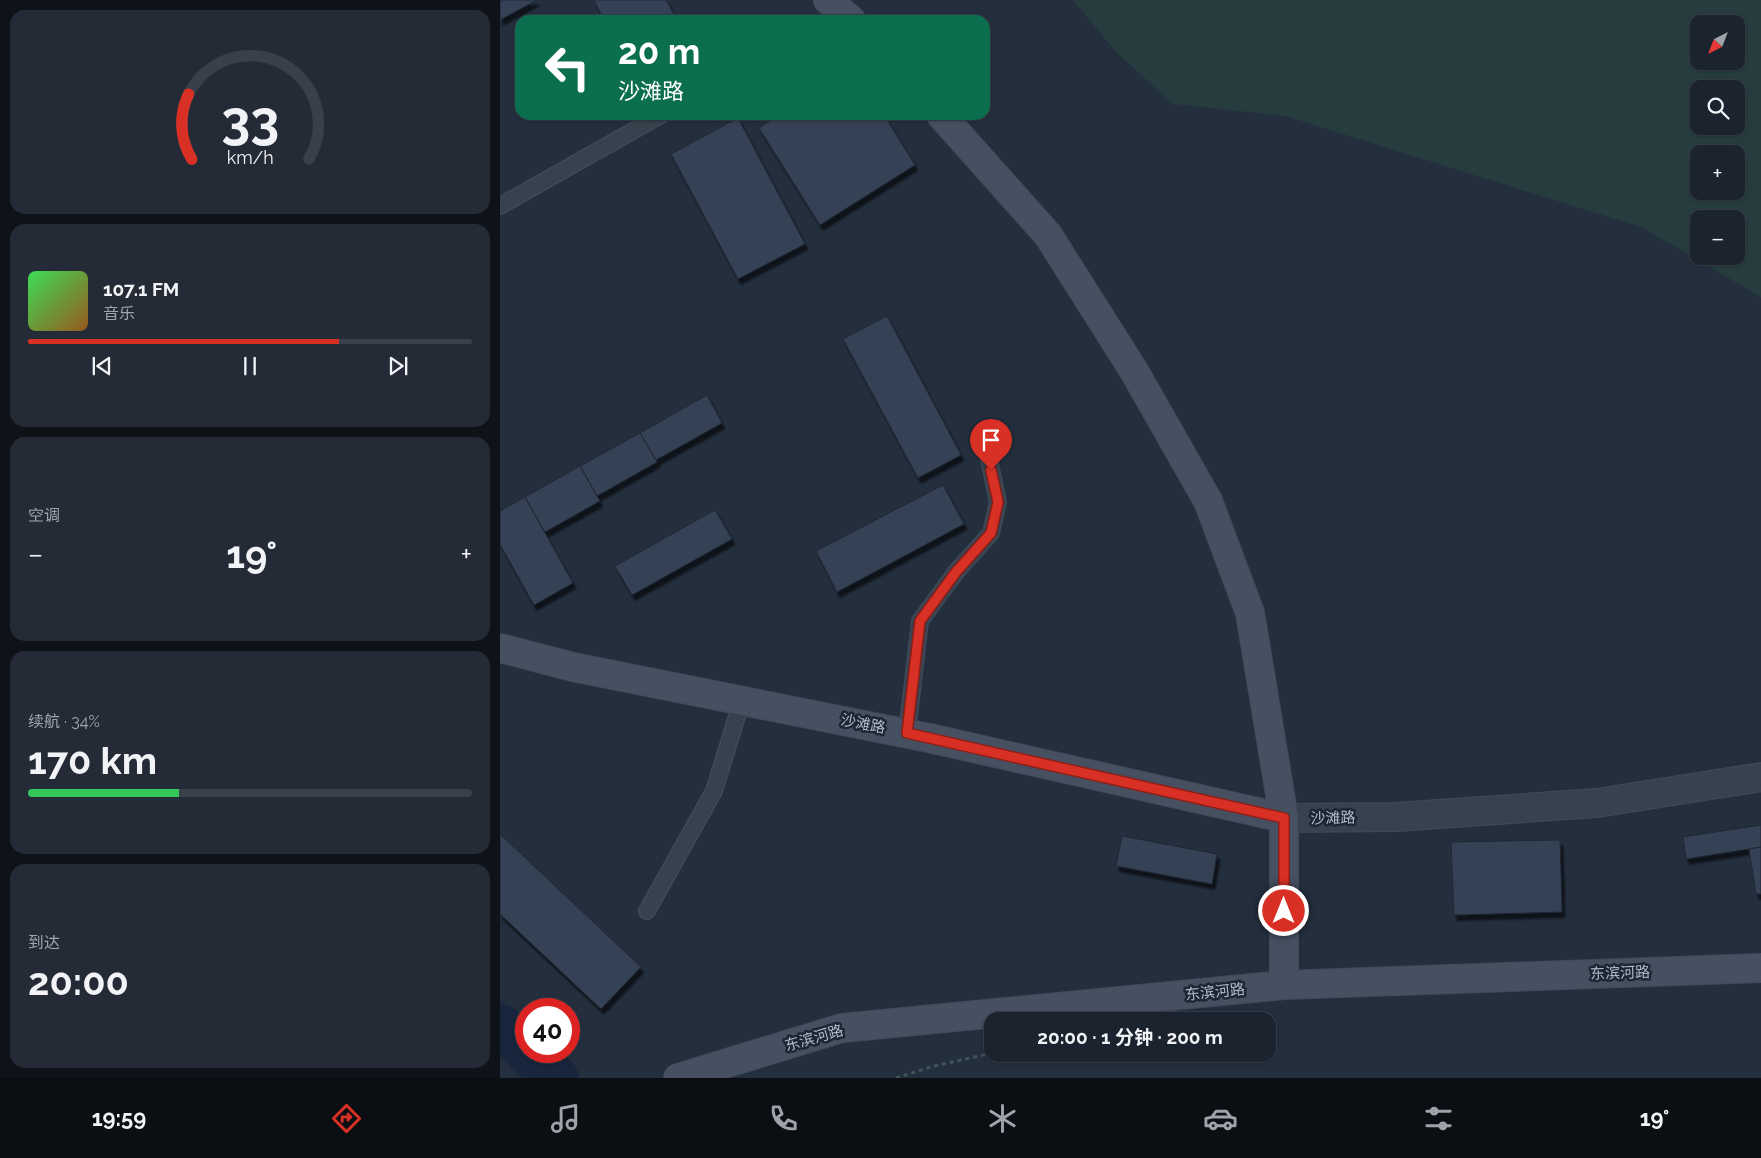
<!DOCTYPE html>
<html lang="zh">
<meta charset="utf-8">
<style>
body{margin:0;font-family:Raleway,"Noto Sans SC",sans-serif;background:#242b36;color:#f1f3f6;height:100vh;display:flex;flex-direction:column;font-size:19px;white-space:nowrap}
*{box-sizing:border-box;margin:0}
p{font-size:16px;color:#a0a4aa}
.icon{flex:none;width:28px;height:28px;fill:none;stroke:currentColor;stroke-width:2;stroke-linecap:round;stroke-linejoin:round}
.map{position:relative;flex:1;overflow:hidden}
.sheet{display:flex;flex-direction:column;gap:10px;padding:10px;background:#0f1319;width:500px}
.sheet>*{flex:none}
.top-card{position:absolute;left:15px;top:15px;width:475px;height:105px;border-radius:15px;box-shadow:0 1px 4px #0004,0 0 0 1px #39404a;background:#0b6e4f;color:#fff;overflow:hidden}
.needle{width:32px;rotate:222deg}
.controls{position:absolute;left:1190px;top:15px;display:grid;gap:10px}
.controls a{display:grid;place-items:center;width:55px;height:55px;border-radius:10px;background:#1b232e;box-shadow:0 1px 4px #0004,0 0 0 1px #39404a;font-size:25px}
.speed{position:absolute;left:15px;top:998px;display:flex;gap:10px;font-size:25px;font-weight:700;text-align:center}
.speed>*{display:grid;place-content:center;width:65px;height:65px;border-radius:50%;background:#1b232e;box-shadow:0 1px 4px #0004,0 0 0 1px #39404a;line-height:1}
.speed .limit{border:8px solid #d22;background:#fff;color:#111}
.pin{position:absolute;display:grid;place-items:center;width:42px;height:42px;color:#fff;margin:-51px -21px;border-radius:50% 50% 50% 0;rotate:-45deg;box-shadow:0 0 5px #0007}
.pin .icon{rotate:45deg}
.me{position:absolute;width:55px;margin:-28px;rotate:0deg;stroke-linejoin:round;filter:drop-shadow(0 0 4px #0008)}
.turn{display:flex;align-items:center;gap:18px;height:105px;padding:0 20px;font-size:22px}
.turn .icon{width:65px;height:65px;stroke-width:2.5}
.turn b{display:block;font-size:35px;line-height:42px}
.big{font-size:38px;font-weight:700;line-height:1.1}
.sheet .tile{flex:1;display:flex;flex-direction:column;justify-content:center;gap:8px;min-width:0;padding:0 18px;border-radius:15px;background:#242b36}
.sheet .dial{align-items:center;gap:0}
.dial svg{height:130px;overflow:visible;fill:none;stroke:#39404a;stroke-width:7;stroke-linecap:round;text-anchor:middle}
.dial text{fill:#f1f3f6;stroke:none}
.song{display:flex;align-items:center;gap:15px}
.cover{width:60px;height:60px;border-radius:8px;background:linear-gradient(135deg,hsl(130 70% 55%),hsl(30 70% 35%))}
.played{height:5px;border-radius:2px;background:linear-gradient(90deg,#d93025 70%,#39404a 70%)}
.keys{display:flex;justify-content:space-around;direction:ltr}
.heat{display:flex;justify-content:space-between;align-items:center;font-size:28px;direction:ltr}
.charge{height:8px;border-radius:4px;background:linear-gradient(90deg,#34c759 34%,#39404a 0)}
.trip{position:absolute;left:484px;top:1012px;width:292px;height:50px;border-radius:15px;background:#1b232e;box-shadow:0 1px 4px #0004,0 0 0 1px #39404a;font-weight:700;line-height:50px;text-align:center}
.tabs{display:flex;height:80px;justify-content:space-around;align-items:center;background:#0b0e12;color:#a0a4aa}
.tabs .icon{width:35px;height:35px}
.tabs .current{color:#d93025}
.tabs b{font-size:22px;color:#f1f3f6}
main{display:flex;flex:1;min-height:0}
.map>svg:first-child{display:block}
.green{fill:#263c3f;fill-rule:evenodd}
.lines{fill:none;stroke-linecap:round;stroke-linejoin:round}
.river{stroke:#17263c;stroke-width:45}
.building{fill:#364354;stroke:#1f2835;filter:url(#shadow)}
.lane-casing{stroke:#414a57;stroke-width:18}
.street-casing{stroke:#414a57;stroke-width:30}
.secondary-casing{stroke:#414a57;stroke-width:30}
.path{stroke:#3f5557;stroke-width:3;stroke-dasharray:4 4;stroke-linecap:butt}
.lane{stroke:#38414e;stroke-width:15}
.street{stroke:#38414e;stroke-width:28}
.secondary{stroke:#465061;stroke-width:28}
.route-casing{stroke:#8d1f18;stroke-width:12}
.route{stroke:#d93025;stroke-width:9}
.labels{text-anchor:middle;stroke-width:5;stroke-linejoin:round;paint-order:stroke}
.street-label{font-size:15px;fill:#b4bcc9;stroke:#1d2633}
</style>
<main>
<section class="sheet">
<div class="tile dial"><svg viewBox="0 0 100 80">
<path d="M14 69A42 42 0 1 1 86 69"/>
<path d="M14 69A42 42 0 0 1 12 29" stroke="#d93025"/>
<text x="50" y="56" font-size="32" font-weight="700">33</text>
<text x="50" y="72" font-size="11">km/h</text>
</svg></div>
<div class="tile">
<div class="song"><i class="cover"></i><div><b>107.1 FM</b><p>音乐</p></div></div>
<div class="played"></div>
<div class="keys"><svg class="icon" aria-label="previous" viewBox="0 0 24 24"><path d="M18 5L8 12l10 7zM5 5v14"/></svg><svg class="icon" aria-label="pause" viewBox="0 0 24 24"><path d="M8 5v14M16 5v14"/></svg><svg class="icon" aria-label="next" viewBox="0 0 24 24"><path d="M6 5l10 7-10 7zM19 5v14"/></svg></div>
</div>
<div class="tile"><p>空调</p>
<div class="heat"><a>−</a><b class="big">19°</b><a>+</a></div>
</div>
<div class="tile"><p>续航 · 34%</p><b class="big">170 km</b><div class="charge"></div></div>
<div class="tile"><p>到达</p><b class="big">20:00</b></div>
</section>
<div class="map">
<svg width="1261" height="1078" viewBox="0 0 1261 1078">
<defs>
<filter id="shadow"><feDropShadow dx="3" dy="5.5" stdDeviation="1" flood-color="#0009"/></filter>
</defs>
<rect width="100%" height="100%" fill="#242f3e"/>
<path class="green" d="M573 0H1261V297L1141 227 785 116 673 104 617 53ZM1199 24H1236V61H1199ZM1199 89H1236V126H1199ZM1199 154H1236V191H1199ZM1199 219H1236V256H1199Z"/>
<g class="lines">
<path class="river" d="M0 1026 26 1050
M27 1051 56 1078"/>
</g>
<path class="building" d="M0 0H37L0 20Z
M94 0H166L177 20H104Z
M279 115H384L415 165 320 225 259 128Z
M238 118 305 244 238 279 171 154Z
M387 316 461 455 418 478 343 339Z
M207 395 222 423 156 460 140 433Z
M140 433 157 462 97 496 80 466Z
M80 466 100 501 45 532 25 497Z
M443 485 464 524 337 592 316 551Z
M25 497 73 583 34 605 0 544V511Z
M215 510 232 539 132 595 115 566Z
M1261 825V847L1186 859 1183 837Z
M0 834 141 967 101 1009 0 914Z
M622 836 717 854 712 884 616 866Z
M1060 840 1062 912 954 915 951 842Z
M1261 847V894H1256L1249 849Z"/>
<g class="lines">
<defs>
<path id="lane" d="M0 206 161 115
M407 733 420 621 456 572 491 533 498 502 488 455
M147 911 214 791 242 700"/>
<path id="street" d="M784 818 896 817 1097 803 1261 777"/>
<path id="secondary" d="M328 0 351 20
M441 115 548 235 634 371 708 501 750 613 784 818V985
M0 648 73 667 429 738 784 818
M178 1078 342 1028 784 985 1261 968"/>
</defs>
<use href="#lane" class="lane-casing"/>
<use href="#street" class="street-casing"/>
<use href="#secondary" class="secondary-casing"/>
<path class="path" d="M765 1021 769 1013
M396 1078 434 1066 492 1053"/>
<use href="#lane" class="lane"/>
<use href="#street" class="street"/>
<use href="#secondary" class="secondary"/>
</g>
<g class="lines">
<defs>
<path id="route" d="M491 470 498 502 491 533 456 572 420 621 407 733 784 818V911"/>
</defs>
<use href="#route" class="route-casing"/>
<use href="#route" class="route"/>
</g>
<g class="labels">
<g class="street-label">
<text transform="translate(363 724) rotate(11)" y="5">沙滩路</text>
<text transform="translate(833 818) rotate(-1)" y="5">沙滩路</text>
<text transform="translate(1120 973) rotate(-2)" y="5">东滨河路</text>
<text transform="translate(715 992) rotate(-6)" y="5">东滨河路</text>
<text transform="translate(314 1038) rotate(-16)" y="5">东滨河路</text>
</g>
</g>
</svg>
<div class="controls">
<a><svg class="needle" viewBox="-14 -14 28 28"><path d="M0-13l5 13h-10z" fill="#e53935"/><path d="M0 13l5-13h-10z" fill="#a0a4aa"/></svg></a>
<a><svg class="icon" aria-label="search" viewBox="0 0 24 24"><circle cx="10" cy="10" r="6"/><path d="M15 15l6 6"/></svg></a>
<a>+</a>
<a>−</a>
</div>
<div class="speed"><div class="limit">40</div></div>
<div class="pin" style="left:491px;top:470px;background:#d93025"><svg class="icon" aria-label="arrive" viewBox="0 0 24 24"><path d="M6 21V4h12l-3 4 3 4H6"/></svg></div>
<svg class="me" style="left:784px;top:911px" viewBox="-20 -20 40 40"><circle r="17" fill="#d93025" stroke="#fff" stroke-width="3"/><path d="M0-11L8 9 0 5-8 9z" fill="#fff"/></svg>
<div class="trip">20:00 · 1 分钟 · 200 m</div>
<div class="top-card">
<div class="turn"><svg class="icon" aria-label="left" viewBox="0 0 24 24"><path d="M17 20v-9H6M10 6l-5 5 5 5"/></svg><div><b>20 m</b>沙滩路</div></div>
</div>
</div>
</main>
<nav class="tabs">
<b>19:59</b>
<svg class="icon current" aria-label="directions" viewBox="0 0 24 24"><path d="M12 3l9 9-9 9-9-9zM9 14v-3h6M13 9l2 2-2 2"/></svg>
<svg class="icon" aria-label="music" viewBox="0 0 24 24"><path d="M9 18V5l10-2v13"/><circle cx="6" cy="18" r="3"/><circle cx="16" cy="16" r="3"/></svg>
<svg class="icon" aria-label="phone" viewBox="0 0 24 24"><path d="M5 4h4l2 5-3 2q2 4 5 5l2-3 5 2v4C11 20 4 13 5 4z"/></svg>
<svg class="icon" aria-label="climate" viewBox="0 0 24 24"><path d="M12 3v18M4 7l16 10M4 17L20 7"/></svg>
<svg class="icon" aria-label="car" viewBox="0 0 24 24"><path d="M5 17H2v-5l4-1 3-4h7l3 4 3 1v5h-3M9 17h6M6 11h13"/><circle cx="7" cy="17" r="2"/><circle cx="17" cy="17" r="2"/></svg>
<svg class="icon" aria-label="filters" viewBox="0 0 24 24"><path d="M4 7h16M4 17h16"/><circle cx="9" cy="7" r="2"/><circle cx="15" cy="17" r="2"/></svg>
<b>19°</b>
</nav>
